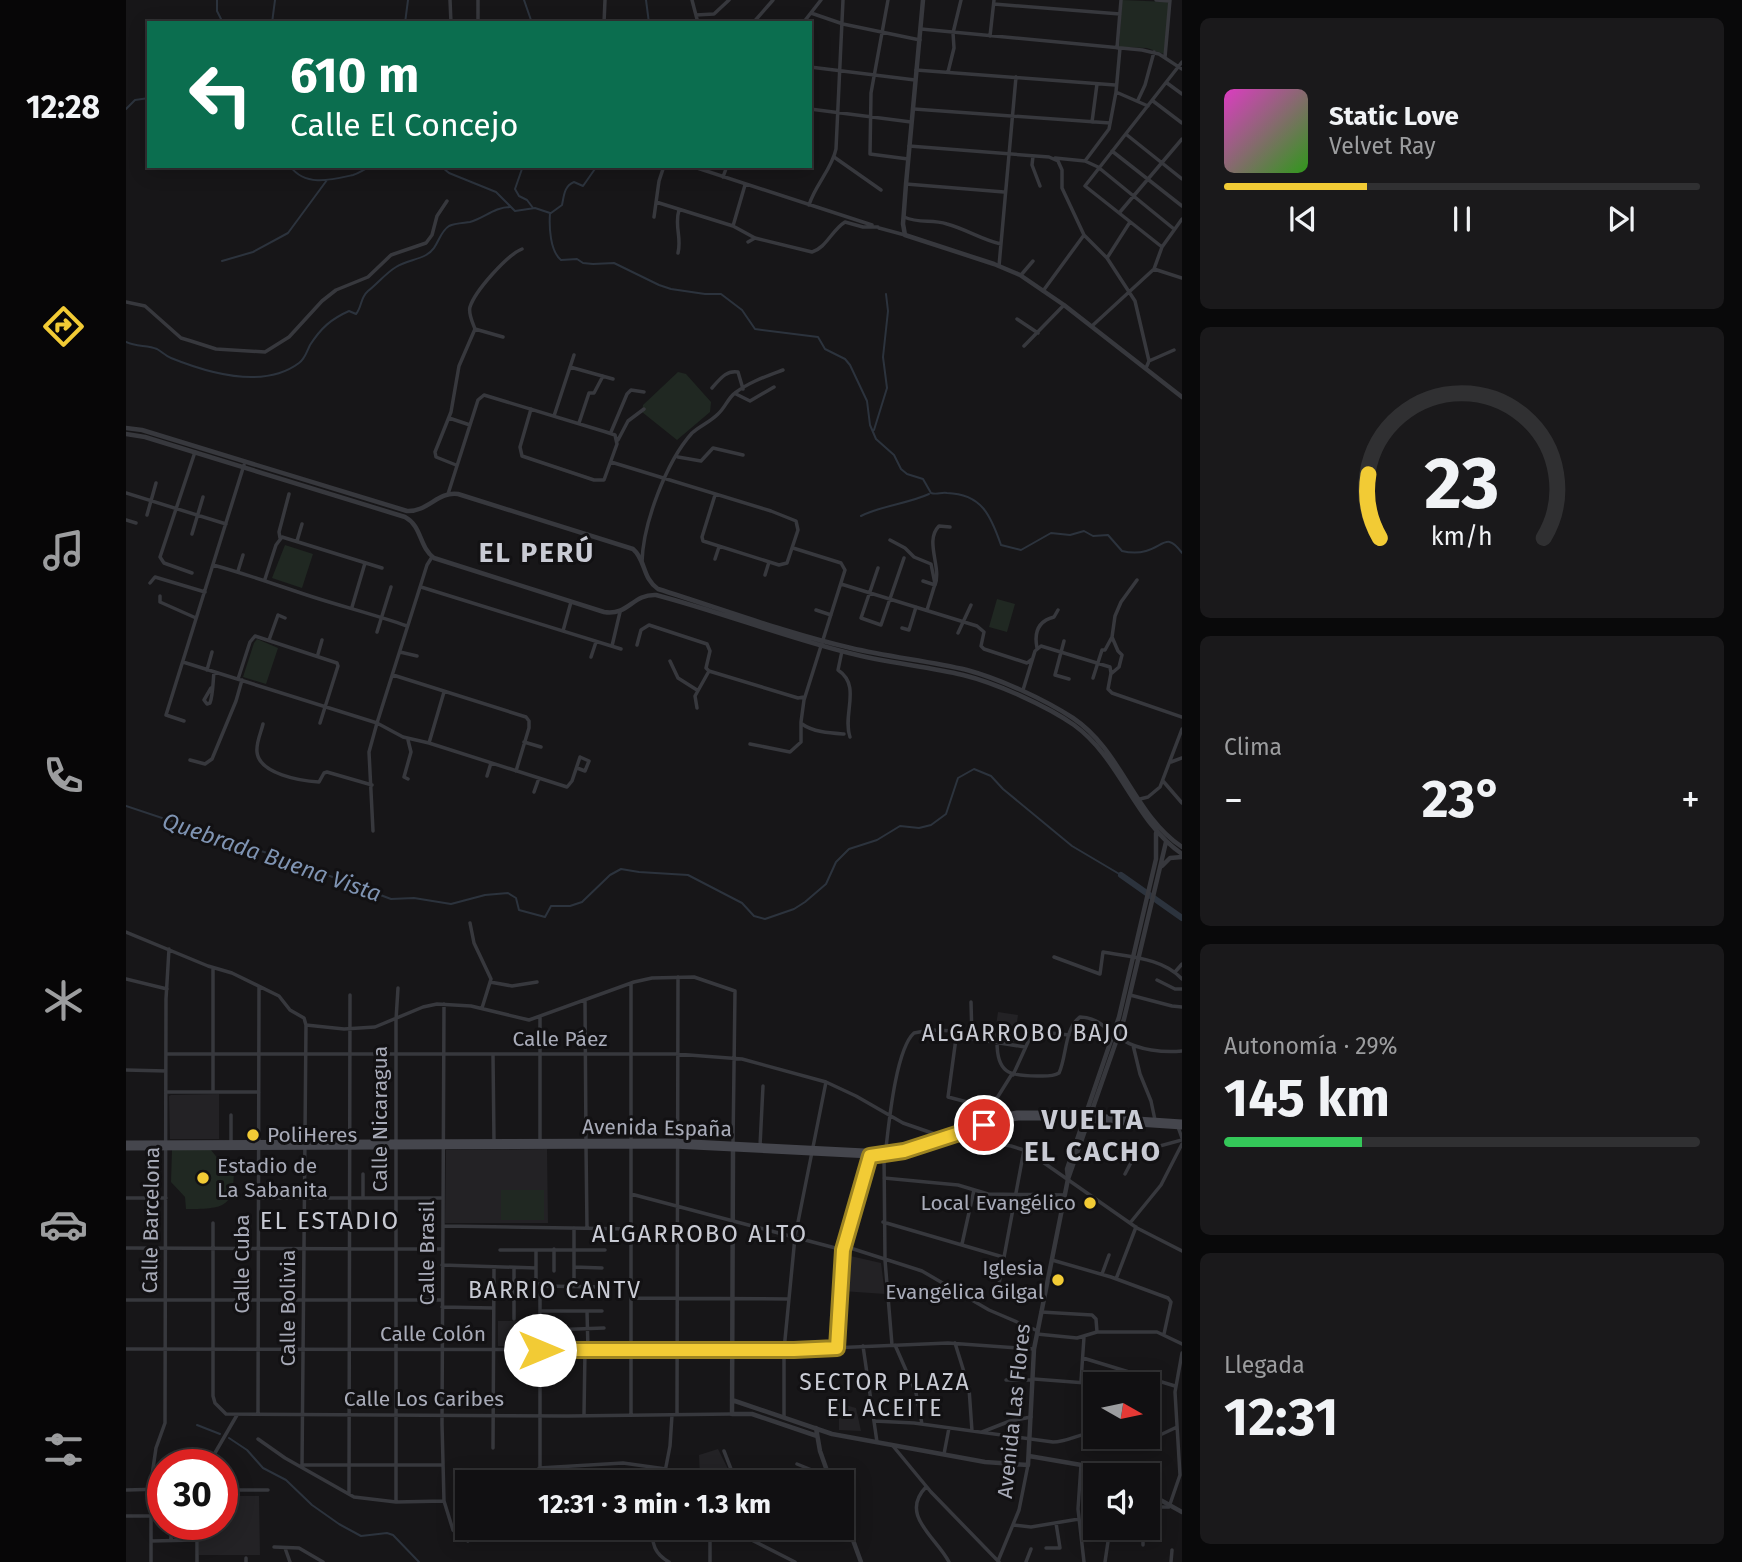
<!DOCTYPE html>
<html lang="es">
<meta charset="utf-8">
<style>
body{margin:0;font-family:"Fira Sans",sans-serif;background:#1a191b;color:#f1f3f6;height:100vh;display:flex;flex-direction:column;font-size:26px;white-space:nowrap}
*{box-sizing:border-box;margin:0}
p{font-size:23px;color:#9c9d9f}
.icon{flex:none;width:38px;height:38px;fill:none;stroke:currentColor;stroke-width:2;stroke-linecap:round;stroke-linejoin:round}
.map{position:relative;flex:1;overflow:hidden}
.details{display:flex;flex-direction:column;gap:18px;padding:18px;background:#09090a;width:560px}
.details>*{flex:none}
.top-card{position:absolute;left:21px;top:21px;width:665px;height:147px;border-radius:0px;box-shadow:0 4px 18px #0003,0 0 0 2px #303032;background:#0b6e4f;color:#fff;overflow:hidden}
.needle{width:46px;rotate:99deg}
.buttons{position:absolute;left:957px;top:1372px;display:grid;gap:14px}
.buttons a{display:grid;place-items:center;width:77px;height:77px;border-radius:0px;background:#111012;box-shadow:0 4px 18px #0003,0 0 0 2px #303032;font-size:35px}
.speed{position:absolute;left:21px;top:1449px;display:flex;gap:14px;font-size:35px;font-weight:700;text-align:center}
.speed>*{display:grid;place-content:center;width:91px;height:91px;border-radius:50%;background:#111012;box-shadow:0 4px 18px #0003,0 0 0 2px #303032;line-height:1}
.speed .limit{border:10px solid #d22;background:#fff;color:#111}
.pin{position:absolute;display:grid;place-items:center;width:60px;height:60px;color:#fff;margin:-30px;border:4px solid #fff;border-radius:50%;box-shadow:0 2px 7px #0007}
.me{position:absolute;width:77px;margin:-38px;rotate:90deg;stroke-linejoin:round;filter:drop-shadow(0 0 5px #0008)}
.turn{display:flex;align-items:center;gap:24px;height:147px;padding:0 28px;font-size:32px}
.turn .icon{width:91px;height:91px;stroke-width:2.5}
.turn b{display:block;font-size:49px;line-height:60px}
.big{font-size:52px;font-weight:700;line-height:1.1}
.details .widget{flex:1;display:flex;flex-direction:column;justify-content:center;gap:10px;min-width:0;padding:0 24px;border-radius:10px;background:#1a191b}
.details .dial{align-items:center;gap:0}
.dial svg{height:182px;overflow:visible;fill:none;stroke:#303032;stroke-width:7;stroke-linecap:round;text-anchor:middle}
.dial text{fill:#f1f3f6;stroke:none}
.song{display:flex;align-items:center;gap:21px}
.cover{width:84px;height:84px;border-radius:10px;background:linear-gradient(135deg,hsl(310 70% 55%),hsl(110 70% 35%))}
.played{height:7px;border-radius:4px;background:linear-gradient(90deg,#f2cb35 30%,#303032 30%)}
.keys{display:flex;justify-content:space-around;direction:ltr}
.heat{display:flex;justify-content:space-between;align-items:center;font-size:38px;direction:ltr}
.charge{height:10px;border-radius:5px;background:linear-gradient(90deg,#34c759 29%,#303032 0)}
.trip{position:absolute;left:329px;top:1470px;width:399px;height:70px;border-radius:0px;background:#111012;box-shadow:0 4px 18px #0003,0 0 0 2px #303032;font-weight:700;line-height:70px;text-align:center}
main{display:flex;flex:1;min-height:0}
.dock{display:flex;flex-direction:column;width:126px;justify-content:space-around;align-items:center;background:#070607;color:#9c9d9f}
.dock .icon{width:49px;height:49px}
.dock .active{color:#f2cb35}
.dock b{font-size:32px;color:#f1f3f6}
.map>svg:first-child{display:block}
.built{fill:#232225}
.green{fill:#202822}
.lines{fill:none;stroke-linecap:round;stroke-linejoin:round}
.stream{stroke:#2c333d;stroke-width:2}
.river{stroke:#2c333d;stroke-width:6}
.minor{stroke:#37383d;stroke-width:3.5}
.tertiary{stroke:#37383d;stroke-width:4.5}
.secondary{stroke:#45464d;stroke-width:5}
.route-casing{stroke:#9d8422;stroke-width:18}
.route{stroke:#f2cb35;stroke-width:12}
.poi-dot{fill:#f2cb35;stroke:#121113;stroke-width:2.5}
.labels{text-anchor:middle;stroke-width:6;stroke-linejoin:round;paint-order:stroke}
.street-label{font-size:21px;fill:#a8abb8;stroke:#121113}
.poi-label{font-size:21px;fill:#a8abb8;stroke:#121113;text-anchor:start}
.water-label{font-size:23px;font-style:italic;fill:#7f94b3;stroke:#121113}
.neighbourhood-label{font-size:23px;letter-spacing:2px;fill:#c9cbd4;stroke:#121113}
.quarter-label{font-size:24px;letter-spacing:2px;fill:#c9cbd4;stroke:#121113}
.district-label{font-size:28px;font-weight:bold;letter-spacing:2px;fill:#c9cbd4;stroke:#121113}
</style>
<main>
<nav class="dock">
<b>12:28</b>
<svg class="icon active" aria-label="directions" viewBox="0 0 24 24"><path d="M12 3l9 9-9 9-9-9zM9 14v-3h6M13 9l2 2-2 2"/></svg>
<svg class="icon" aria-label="music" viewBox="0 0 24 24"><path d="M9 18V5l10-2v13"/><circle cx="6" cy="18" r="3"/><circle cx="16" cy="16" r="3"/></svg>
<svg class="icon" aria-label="phone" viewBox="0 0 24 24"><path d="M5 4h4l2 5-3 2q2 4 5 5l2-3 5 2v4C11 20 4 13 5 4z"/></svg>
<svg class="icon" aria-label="climate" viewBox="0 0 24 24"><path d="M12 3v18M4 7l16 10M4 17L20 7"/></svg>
<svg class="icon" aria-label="car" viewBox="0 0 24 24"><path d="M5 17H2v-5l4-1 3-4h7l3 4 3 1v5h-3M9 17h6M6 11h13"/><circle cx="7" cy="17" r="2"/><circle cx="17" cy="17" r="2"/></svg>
<svg class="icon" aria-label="filters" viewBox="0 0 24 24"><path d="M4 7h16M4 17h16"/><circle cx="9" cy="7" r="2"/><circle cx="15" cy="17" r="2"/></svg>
</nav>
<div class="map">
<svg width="1056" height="1562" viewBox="0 0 1056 1562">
<rect width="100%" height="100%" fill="#171618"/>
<path class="built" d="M872 1012 892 1015 888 1042 868 1039Z
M93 1094V1139H44L43 1096 45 1095Z
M421 1149 422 1223H319L320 1150Z
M720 1255 755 1263 759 1294 716 1291Z
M372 1321H412V1347L372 1346Z
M702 1400 730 1408 735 1431 713 1430V1413L702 1412Z
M592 1449 603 1471 574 1478 573 1455Z
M96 1492H108L110 1496H133L134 1555H73V1524H96Z"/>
<path class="green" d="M996 0 1043 2 1038 54 1021 48 993 47Z
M552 372 560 374 585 402 584 412 551 440 516 412 517 405Z
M159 545 187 554 176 588 146 578Z
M871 599 889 604 881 632 863 627Z
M131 639 152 648 140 684 117 677 128 643Z
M46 1150H85L93 1160 108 1162C108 1206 104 1209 60 1209L59 1197 45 1182Z
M375 1190H418V1220H375Z"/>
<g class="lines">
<path class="stream" d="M91 0V11L97 23
M398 0 406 23
M520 0 523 23
M146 23 149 0
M279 23 282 0
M451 23 454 20
M0 109 9 100 23 98
M151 166 157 169 162 166
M164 166C179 187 205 180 227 175 234 173 239 168 247 166
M305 166 317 168 323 173 370 192 389 211 409 208 424 213C423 227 424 251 435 260L451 259 457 263 467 264 488 263 533 285 545 289 579 294H595L616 310 629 329 692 337 699 349 719 359 724 365 741 401 744 425 750 439 768 455 775 469 781 474 797 479 805 493C811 495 815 492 821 493 856 494 865 516 875 545L895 550 925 533 944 535 958 531 967 536 982 535 996 551C1004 553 1013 553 1020 551 1038 546 1041 532 1056 553
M397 166 389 189 393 196 401 200 407 208
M425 213 436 205C438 196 438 186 448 182L457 186 471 166
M96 261 127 252 162 233 201 180
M0 342C10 347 21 345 31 349 36 352 40 356 45 358 82 373 137 390 173 363 179 359 181 351 184 345 195 328 205 319 223 311L230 314C236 307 234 298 242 291 251 284 260 273 270 267 279 261 291 260 300 255 313 248 312 233 323 226 329 223 338 223 344 222 358 218 369 207 384 207
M748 430 761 388 757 357 762 311 760 294
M735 516C757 505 781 504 803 494
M0 806 156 858 265 899 288 898 325 904 359 895 382 893 390 898 393 910 419 917 425 906H444L456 902 484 875 495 869 513 872 562 875 616 903 628 916 639 919 668 909 679 902 700 884 710 862 723 849 751 840 774 826 793 828 805 825 820 814 832 778 848 769 865 776 877 789 946 846 995 875
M71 1425 94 1434
M103 1438 121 1450 137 1468 160 1480 186 1505 213 1524 235 1536 261 1533 267 1535 293 1562"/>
<path class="river" d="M995 875 1056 918"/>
<path class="minor" d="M324 0 325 23
M566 0 572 23
M762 0 745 93 744 154 782 159
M1030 0 1044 1
M868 4 994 14
M685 13 717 24 794 40
M570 15 588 14 603 0
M352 23V0
M478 23 479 0
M627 23 647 0
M677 23 695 0
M795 29 1016 50 1033 54 1056 69
M864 36 868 0
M991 48 995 0
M1039 57 1044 0
M684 67 789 80
M790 70 989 85
M822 72 828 48 827 33 835 0
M1041 83 1056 94
M990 92 1022 106
M1012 100 1019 85 1028 52
M1027 101 1056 123
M684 109 785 122
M788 109 984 123
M966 122 971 84
M1001 135 1056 179
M783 146 923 157 932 161 936 170V188L958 235 981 258 1009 301 1023 361 1020 368
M986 151 1056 206
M907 156 906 165 914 186
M708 157 755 190
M929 158 959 161 983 129 990 92 994 48
M959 161 972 167 1048 229
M565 166 746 225
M597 177 601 166
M780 184 878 192
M530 202 607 226 629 238 686 252C700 248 706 230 719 222L737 227H752
M683 205C689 185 706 169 710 149L717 0
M994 212 1056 139
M528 217 533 181 538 166
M778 217C794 224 805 219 821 224 840 229 856 240 875 244
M607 226 619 185
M753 228 779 235
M622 242 629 238
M1036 247 959 186 1056 62
M552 253C556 237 548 226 553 210
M981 258 1004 222
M873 266 890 77
M1028 269 1056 278
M895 275 907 261
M917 291 958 235
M0 302 19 306 55 338 65 341 90 349 139 352 163 337 196 301 210 290 242 277 265 255 300 243 306 235 311 216 321 201
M891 319 912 333
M966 326 1028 269 1036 247 1056 219
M349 329 377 337
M898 346 938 305
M1023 361 1048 350
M444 367 487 379
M586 388C594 379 600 370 612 372L617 389
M610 394 624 401 648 387
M428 416 448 355
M323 418 344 425
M453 423 463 393H468L477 376
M485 432 501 394 505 390 518 392
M492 440 502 421 518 409
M552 457 575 461 587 448 617 455
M485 462 645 511 670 521 672 530 661 563 653 565 577 541 576 537 589 495
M330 465 310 457 309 452 325 412 333 366 349 329C347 323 342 314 344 307 349 291 381 255 396 249
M0 493 100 524
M322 494 352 400 358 395 480 432 489 435 491 444 478 480H468L396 456 394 447 405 409
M21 515 30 483
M0 520 10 523
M66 534 77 497
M154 538 153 532 163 494
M764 540 779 548 788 557 805 564 809 584 801 610
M171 541 176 524
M589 559 593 547
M516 562C517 524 540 462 566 433 574 426 584 422 592 414 599 408 602 398 609 393 623 382 641 376 657 370
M87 565C121 574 153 586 187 597 218 607 250 615 281 626
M752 568 735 618 755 625 778 558
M112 571 117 555
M66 573 38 563 34 557 69 452
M639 575 643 562
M139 579 150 545 156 537 256 568
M797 581 809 585C816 567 798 541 813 526L824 527
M24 583 29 577 79 592
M715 584 851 626 858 632 855 646 858 649 901 663 906 659
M295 587 495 649
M34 596V602L70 618
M226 607 239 563
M690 610 705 615
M776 628 783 630 790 607
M437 631 445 602
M251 632 265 587
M832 633 845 605
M143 640 152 615 159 618
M938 641 929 675 943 679
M511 645 515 630 523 625 581 644 584 651 580 668 583 671 672 698 678 697
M486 646 494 612
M911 648C908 633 912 621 928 617L932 610
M716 651 712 670C736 686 716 714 724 737
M274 652 291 656
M192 654 196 640
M465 657 470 642
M544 661 552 678 571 690
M57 662 251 723 301 565 306 557
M81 670 86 652
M986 673 993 667 996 655 992 651 986 637
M267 675 400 717 403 721V728L390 771
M967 678 976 650H979L986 637 989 616 995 602 1011 580
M112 679 124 642 129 636 211 663 212 666 194 723
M85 688 78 700 81 704 84 703C87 695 87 681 88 672
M897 690 909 651 915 646 984 667 985 673 982 689 986 693 1056 717
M318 692 303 743 441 787 446 781 454 757 463 761 459 771 451 768
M571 708 569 696 583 671
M58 721 40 715 118 465
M137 724C135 733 130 742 131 752 133 774 175 781 193 782L198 773 201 772 246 785
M676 724C687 732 704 733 718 734
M398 742 415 747
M624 744 664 752 675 742V722L678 700 719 570 715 563 667 548
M64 760 79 764 86 759 110 701 116 680
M1045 762 1056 758
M361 776 365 763
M282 779 278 777 285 752 282 740
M1037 781 1056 803
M408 792 413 778
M1014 799 1022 797 1034 787 1056 729
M247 831 243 752 251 723 277 737 303 743
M344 923 348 943 365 979 356 1008
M0 932 82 966 106 973 153 996 164 1010 178 1018 180 1025
M928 957 974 974 977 952C1004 957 1037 958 1056 979
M87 968V1092
M1049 972 1056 964
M0 979 41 989
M1031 980 1049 989H1056
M364 982 386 986 411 982
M1004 995 1046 1006 1056 1007
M459 1001 460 1141
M845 1002 846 1038
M318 1004 316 1424 318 1501 327 1530 342 1541
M180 1025 218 1029 249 1027 297 1007 311 1004 345 1006 403 1020 508 982 526 978 568 977 609 991 607 1145
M830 1036 899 1047
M871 1042C871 1073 883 1076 911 1076 919 1076 926 1077 933 1073 941 1056 938 1029 954 1017 973 1017 982 1032 997 1040 1012 1050 1038 1053 1056 1051
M1007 1045 1014 1074 1025 1101 1029 1120
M41 1054H550L616 1059 700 1082 730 1096 777 1123 809 1134
M367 1055 368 1142
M0 1070 40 1071
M887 1075 907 1031 943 1035
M41 1092H133
M841 1125 846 1102 871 1098 886 1074
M1052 1127 1056 1138
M826 1137 885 1146 901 1151 1011 1228 1056 1251
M858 1140 856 1132 861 1125
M414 1141V1017
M105 1143V1115
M988 1145 1008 1153 1056 1140
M460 1146 461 1228
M634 1146 637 1086
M760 1148C763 1122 770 1049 788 1033L804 1030 831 1031 822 1097 845 1103
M758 1155 759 1260 766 1345
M999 1174 1010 1153
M758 1178 832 1185 862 1194 939 1195
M505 1194 717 1250
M237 1197V1174
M0 1198H40
M132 1198H317
M757 1222 877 1257
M87 1223V1396L89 1403 100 1414 442 1416 606 1414
M1004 1223 1035 1185 1056 1144
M317 1226 505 1229
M448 1228V1287
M836 1244 848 1190
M718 1246 796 1271 863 1310 912 1331
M0 1248 316 1249
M428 1249V1271
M374 1250H479
M410 1250V1284
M926 1260 985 1277 1042 1298 1045 1302 1038 1334
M316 1265 410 1268
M448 1267 476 1268
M388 1268V1319
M976 1274 983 1255
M990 1279 1010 1227
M873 1284 898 1150
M388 1285 414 1284V1482
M414 1286 478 1287
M506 1298 662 1299
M0 1300H316
M316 1307 367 1308
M414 1311H476
M461 1311 462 1350
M915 1312 966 1315 970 1319 971 1332
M424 1330 478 1328
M911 1334 951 1338 971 1332H1031L1056 1344
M829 1343 843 1388 846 1431
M769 1345 790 1393 796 1424
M737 1346 751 1442
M711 1347 717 1250 744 1156
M0 1349 658 1350 822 1343 908 1349
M957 1358 1049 1386
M908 1379 973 1384
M880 1380H906
M955 1381 958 1337
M990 1384 995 1371
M132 1414 133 987
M458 1414 459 1350
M505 1415V983
M551 1415 552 977
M658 1417V1350L669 1237 700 1082
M748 1421 788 1423 927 1442C942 1442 954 1433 970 1432
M856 1432 884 1421 905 1417
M993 1437 1017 1443 1051 1427
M132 1439 159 1458 228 1497 270 1502 318 1501
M767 1446 805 1492 873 1562
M367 1448 368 1267
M598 1451 610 1482
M818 1454 823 1428
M671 1464 693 1473H702
M82 1465 111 1415
M177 1465H317
M955 1465 952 1509 958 1562
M176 1467 180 1025
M413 1468 497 1463 540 1469
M537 1482 544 1446 546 1415
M800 1487C773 1515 810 1537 823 1562
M24 1489 30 1448 39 1423 40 999 43 949
M0 1490 37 1489
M96 1490H142
M223 1494 224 995
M270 1502V1020L272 988
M1022 1507H1043L1054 1475 1049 1392 1056 1353
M0 1516H37
M25 1516V1562
M887 1525 905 1527 953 1519
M527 1528C525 1544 529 1554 543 1562
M596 1528 610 1532 669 1562
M45 1540V1524
M25 1541 71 1540
M1017 1545V1528
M148 1547 173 1548 197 1562
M159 1548 164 1562
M920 1548H934L930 1523
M872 1561 893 1510 902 1465
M71 1562V1524
M120 1562V1558
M584 1562V1540L597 1529
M900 1562 905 1549
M979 1562 984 1528
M1045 1562 1046 1550"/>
<path class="tertiary" d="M797 0 780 184 777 224 779 235 868 264 894 275 938 305 1056 397
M0 428 16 430 281 511C302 512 312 491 332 494L507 549C520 560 516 578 532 589 596 609 660 633 725 648 763 657 803 661 841 670 874 679 918 699 947 718 996 751 1008 815 1056 847
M0 434 19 437 279 517C296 526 293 547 308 558L478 612C503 616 506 594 530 595 595 612 658 637 723 653 761 663 800 666 837 675 870 683 921 706 948 725 995 759 1008 821 1056 854
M1036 866 1044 858 1056 857
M607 1149 606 1414H626L691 1436
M942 1179 941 1169 993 1017 1030 859V833
M606 1400 706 1434 859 1462 902 1465 908 1349 942 1179 998 1019 1040 842
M690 1428 694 1451 705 1482
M903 1456 967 1467 995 1475
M1022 1493 1056 1512
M716 1510 735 1562"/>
<path class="secondary" d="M0 1143 547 1141 739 1151 776 1146 862 1118 891 1113H922L1056 1122
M0 1148 547 1146 744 1156 778 1151 864 1123 892 1118H922L1056 1127"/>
</g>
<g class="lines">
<defs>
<path id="route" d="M414 1350H668L711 1348 717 1250 744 1156 778 1151 858 1125"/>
</defs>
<use href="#route" class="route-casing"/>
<use href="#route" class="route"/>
</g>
<g class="poi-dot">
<circle cx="127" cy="1135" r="7"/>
<circle cx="77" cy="1178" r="7"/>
<circle cx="964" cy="1203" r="7"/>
<circle cx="932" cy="1280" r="7"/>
</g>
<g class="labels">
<g class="street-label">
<text x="434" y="1046">Calle Páez</text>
<text transform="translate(254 1119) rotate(-90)" y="7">Calle Nicaragua</text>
<text transform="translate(531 1128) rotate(1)" y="7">Avenida España</text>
<text transform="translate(25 1220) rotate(-89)" y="7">Calle Barcelona</text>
<text transform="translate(301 1253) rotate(-90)" y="7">Calle Brasil</text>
<text transform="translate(116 1264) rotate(-90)" y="7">Calle Cuba</text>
<text transform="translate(162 1308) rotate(-90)" y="7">Calle Bolivia</text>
<text x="307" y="1341">Calle Colón</text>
<text x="298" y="1406">Calle Los Caribes</text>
<text transform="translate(888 1411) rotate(-84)" y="7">Avenida Las Flores</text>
</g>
<g class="poi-label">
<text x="141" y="1142">PoliHeres</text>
<text x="91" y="1173">Estadio de<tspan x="91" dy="24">La Sabanita</tspan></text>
<text x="950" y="1210" text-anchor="end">Local Evangélico</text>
<text x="918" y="1275" text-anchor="end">Iglesia<tspan x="918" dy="24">Evangélica Gilgal</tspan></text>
</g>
<g class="water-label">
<text transform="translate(146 857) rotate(19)" y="8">Quebrada Buena Vista</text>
</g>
<g class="neighbourhood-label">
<text x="900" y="1041">ALGARROBO BAJO</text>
<text x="429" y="1298">BARRIO CANTV</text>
<text x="759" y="1390">SECTOR PLAZA<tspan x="759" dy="26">EL ACEITE</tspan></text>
</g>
<g class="quarter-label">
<text x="204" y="1229">EL ESTADIO</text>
<text x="574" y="1242">ALGARROBO ALTO</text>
</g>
<g class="district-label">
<text x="411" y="562">EL PERÚ</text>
<text x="967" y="1129">VUELTA<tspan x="967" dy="32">EL CACHO</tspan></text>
</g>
</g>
</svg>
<div class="buttons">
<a><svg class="needle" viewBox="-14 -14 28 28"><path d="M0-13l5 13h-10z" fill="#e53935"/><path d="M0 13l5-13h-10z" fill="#9c9d9f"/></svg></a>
<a><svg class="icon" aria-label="sound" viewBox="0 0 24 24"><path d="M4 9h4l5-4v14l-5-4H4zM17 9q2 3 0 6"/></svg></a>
</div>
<div class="speed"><div class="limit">30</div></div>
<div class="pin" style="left:858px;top:1125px;background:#d93025"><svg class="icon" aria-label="arrive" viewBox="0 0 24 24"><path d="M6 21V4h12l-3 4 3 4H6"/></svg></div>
<svg class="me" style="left:414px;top:1350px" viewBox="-20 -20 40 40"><circle r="19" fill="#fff"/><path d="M0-13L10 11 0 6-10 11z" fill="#f2cb35"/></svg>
<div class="trip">12:31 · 3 min · 1.3 km</div>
<div class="top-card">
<div class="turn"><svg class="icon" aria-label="left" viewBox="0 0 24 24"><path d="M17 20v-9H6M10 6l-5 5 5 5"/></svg><div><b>610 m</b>Calle El Concejo</div></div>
</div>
</div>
<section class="details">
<div class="widget">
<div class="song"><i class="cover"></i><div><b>Static Love</b><p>Velvet Ray</p></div></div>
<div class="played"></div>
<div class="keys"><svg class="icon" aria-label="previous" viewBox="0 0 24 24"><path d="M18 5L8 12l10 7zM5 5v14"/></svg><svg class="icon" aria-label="pause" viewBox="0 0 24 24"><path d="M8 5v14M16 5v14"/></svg><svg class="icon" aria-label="next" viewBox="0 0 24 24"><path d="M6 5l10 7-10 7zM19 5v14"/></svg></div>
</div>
<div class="widget dial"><svg viewBox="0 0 100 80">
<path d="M14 69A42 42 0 1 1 86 69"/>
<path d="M14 69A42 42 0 0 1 9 41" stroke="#f2cb35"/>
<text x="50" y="56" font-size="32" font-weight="700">23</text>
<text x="50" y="72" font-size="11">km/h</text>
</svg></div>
<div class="widget"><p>Clima</p>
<div class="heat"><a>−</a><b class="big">23°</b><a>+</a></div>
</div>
<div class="widget"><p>Autonomía · 29%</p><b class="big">145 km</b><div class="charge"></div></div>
<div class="widget"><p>Llegada</p><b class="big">12:31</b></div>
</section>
</main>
